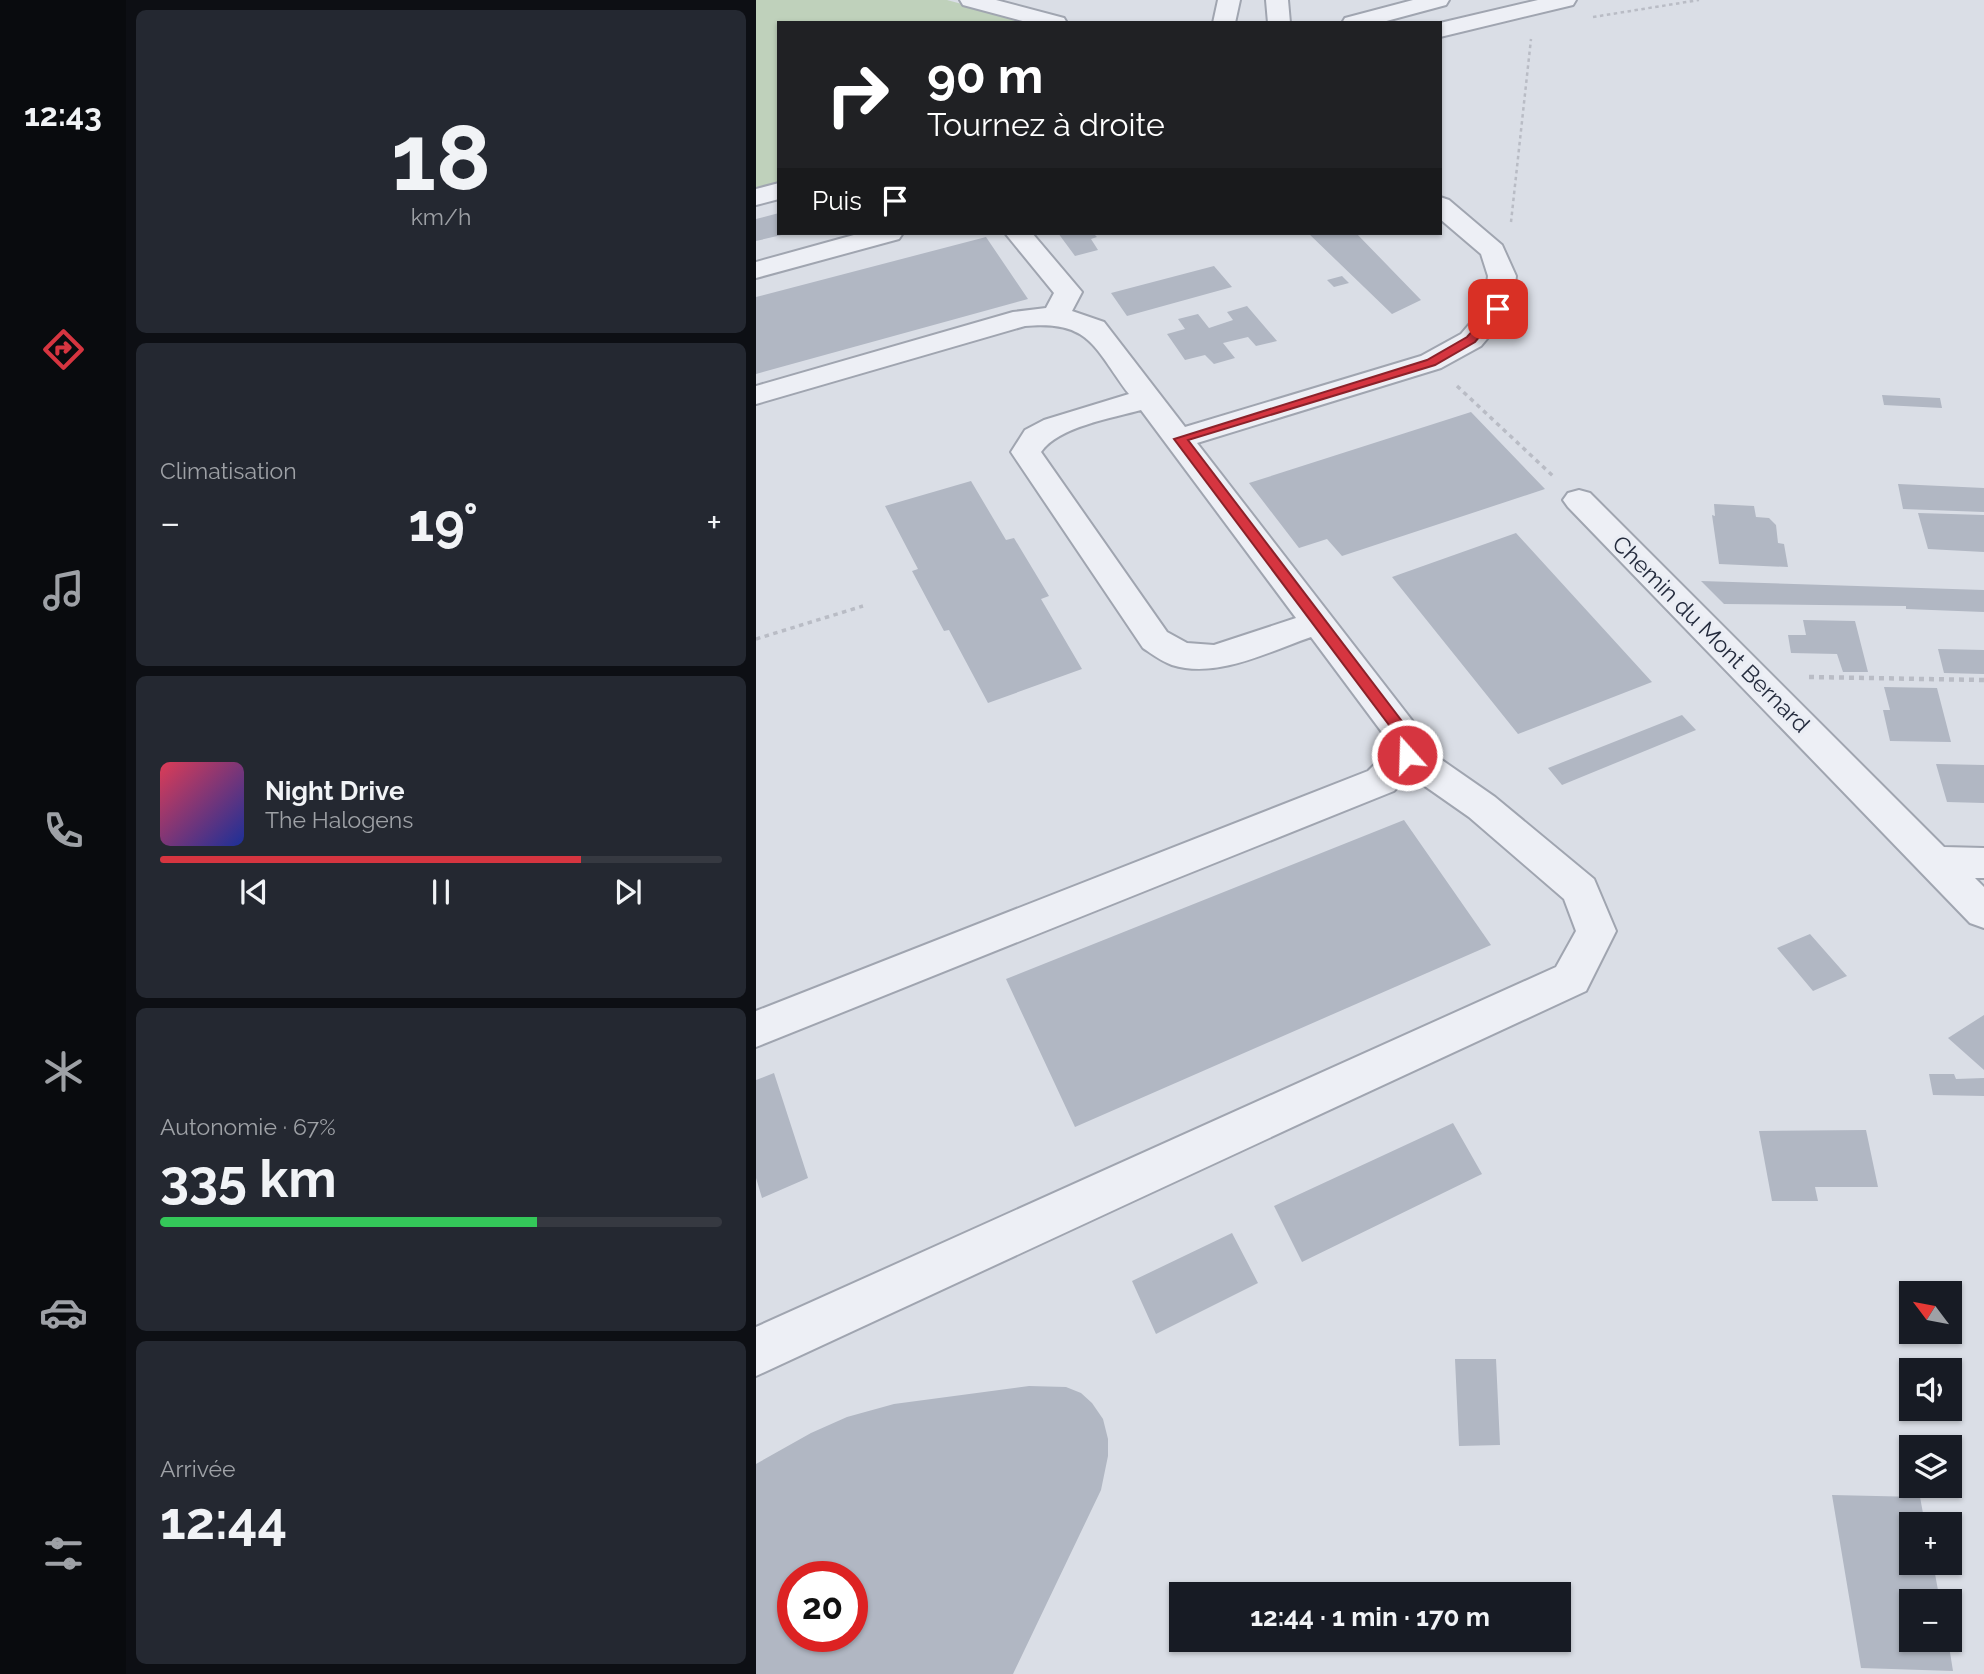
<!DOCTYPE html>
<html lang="fr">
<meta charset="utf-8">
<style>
body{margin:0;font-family:Raleway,sans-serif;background:#242831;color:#f1f3f6;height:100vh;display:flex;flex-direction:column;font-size:26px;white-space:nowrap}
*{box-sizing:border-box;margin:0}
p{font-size:23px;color:#9ea1a6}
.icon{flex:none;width:38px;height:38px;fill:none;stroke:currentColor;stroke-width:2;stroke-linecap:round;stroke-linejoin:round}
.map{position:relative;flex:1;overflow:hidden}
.side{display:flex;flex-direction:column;gap:10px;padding:10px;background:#0d0f14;width:630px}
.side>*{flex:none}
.hud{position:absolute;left:21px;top:21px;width:665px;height:214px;border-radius:0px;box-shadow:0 2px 5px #0004;background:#202124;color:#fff;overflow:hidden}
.needle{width:46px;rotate:302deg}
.buttons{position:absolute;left:1143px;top:1281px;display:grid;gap:14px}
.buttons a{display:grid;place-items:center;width:63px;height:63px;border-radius:0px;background:#171b24;box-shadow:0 2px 5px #0004;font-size:35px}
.speed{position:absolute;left:21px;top:1561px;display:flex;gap:14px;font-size:35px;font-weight:700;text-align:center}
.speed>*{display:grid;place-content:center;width:91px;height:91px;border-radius:50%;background:#171b24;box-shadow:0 2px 5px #0004;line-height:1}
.speed .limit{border:10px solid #d22;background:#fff;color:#111}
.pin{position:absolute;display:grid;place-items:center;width:60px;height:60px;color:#fff;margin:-30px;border-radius:14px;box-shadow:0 4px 10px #0006}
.me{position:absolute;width:77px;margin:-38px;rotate:340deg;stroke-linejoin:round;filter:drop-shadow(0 0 5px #0008)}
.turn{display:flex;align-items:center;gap:24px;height:147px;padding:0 35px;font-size:32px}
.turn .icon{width:91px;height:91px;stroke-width:2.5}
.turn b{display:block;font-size:49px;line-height:60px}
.then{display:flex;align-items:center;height:66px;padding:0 35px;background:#0003;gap:14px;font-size:26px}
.big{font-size:52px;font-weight:700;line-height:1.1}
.side .card{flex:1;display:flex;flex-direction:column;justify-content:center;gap:10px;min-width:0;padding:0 24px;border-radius:10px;background:#242831}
.side .dial{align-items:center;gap:0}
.dial b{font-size:91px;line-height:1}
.song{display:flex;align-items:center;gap:21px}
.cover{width:84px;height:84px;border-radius:10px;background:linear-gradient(135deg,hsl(350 70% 55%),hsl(230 70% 35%))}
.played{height:7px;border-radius:4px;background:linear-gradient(90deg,#d63540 75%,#363941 75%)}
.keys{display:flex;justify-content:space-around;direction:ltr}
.heat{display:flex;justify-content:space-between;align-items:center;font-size:38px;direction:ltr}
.charge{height:10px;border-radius:5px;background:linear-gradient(90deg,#34c759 67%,#363941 0)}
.trip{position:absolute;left:413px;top:1582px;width:402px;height:70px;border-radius:0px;background:#171b24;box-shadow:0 2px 5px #0004;font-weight:700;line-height:70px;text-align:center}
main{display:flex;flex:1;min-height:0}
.menu{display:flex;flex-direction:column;width:126px;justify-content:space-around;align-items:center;background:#090b0e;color:#9ea1a6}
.menu .icon{width:49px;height:49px}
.menu .current{color:#d63540}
.menu b{font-size:32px;color:#f1f3f6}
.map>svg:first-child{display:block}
.green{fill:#bfd1bb}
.building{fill:#b1b7c3;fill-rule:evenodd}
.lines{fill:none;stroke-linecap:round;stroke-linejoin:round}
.minor-casing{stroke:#a0a5b0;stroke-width:4}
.path-far2{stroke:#b9bcc5;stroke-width:2.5;stroke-dasharray:3.5 3.5;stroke-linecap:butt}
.path-far1{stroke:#b9bcc5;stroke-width:3.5;stroke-dasharray:4.5 4.5;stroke-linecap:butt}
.path{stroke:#b9bcc5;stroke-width:4.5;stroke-dasharray:5 5;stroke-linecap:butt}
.minor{fill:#edeff5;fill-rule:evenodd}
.route{fill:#d63540;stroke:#8b222a;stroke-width:2}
.labels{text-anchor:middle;stroke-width:7;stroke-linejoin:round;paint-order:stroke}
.street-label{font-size:23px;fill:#242b3d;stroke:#eaedf4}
</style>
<main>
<nav class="menu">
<b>12:43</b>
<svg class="icon current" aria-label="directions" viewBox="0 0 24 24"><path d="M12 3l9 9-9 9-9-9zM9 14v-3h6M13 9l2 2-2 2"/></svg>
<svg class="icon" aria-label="music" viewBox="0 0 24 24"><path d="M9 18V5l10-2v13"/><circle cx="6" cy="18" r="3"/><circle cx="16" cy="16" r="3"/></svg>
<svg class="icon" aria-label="phone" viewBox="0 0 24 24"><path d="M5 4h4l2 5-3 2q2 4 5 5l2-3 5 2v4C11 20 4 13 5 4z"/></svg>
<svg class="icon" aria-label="climate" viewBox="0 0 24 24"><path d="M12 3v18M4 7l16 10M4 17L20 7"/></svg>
<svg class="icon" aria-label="car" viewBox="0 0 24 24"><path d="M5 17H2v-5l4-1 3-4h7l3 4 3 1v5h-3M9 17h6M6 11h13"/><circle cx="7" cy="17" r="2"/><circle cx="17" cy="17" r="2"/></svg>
<svg class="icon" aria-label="filters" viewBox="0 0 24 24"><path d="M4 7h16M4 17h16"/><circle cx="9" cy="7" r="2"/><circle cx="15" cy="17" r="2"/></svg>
</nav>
<section class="side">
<div class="card dial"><b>18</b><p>km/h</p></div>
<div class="card"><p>Climatisation</p>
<div class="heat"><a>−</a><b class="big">19°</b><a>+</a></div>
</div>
<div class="card">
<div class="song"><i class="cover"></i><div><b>Night Drive</b><p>The Halogens</p></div></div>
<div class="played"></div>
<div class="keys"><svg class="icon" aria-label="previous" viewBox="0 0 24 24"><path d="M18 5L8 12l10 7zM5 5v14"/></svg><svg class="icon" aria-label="pause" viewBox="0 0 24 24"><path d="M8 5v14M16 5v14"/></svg><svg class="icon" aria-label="next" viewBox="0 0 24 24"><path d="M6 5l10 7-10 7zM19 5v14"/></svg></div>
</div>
<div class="card"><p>Autonomie · 67%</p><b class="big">335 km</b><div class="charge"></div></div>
<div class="card"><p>Arrivée</p><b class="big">12:44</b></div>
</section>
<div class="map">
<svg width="1228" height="1674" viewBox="0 0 1228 1674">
<rect width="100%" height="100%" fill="#dadee6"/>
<path class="green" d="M0 0H191L276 23H23V183L0 189Z"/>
<path class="building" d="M23 213V233L30 234 0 241V219Z
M302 233H337L341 237 335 239 342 250 319 256Z
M552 233H600L665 300 636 314Z
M230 237 272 299 0 374V297Z
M458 266 476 287 371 316 355 293Z
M586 276 593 283 578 287 571 280Z
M491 306 521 341 500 346 492 337 467 343 479 358 458 364 449 355 429 360 411 334 429 329 422 319 442 314 453 328 477 320 471 312Z
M1126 395 1184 398 1186 408 1128 405Z
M715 412 789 489 586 556 571 539 543 548 493 483Z
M215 481 250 540 258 538 293 596 285 599 326 669 232 703 193 630 188 631 156 571 162 569 129 506Z
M1142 484 1228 488V512L1147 509Z
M958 504 998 506 1000 517 1013 518 1020 525 1022 543 1028 544 1032 567 963 564 956 515 959 516Z
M1162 513 1228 515V552L1172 549Z
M760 533 896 682 762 734 636 577Z
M945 581 1228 590V612L1150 609V606L968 604Z
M1047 620 1099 621 1112 672H1087L1081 654 1035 653 1032 635H1050Z
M1182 649 1228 650V674L1188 673Z
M1128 687 1181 688 1195 742 1134 741 1127 710H1134Z
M926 715 940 730 806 785 792 768Z
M1180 764 1228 765V803L1191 802Z
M648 820 735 945 319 1127 250 979Z
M1054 934 1091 976 1057 991 1021 948Z
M1228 1015V1070L1192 1038Z
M18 1073 52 1178 6 1198 0 1178V1080Z
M1173 1074H1198L1200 1079 1228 1078V1096L1177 1095Z
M697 1123 726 1174 546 1262 518 1206Z
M1110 1130 1122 1187H1059L1062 1201H1016L1003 1131Z
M476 1233 502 1283 400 1334 376 1281Z
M699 1359H740L744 1445 703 1446Z
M273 1386 310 1387 325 1393 336 1403 347 1419 352 1439V1456L345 1490 257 1674H0V1464L55 1433 91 1417 138 1404ZM37 1577H96V1636H37Z
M1076 1495 1164 1497 1169 1524H1155V1563H1177L1184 1601H1155V1640H1192L1197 1671 1105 1668Z"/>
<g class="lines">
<defs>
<path id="minor" d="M204 0H240L308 18 311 23H274L207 5Z
M462 0H484L479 23H457Z
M510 0H532L534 23H512Z
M657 0H693L690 5 623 23H586L589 18Z
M782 0H820L817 5 684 37V23Z
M23 183V199L0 205V189Z
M684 197 693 200 746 245 760 276 756 309 725 346 685 368 441 443 665 732 670 741V749L739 797 838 879 860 931 830 991 0 1376V1327L800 967 820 931 808 899 713 817 653 775 638 791 0 1047V1011L612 771 633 750 634 743 555 637C512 652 461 679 416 665 405 661 396 654 387 648L255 452 269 430 288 420 373 394C338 348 335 320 269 326L0 404V386L257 312 290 308 298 293 249 233H276L326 292 316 311 348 322 429 427 665 356 705 334 728 307 732 276 725 254 684 219ZM385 410 540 618 458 645 431 643 411 632 285 452C302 427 356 418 385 410Z
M105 233H147L143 239 0 278V262Z
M823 490 834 493 1188 847 1228 848V878H1219L1228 887V928L1214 923 812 507 807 500 812 493Z"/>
</defs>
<use href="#minor" class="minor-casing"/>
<path class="path-far2" d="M837 17 943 0
M755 222 775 39"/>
<path class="path-far1" d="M701 386 797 476
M0 639 107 606"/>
<path class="path" d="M1053 677 1228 680"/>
<use href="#minor" class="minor"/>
</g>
<path class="route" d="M738 307 747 309 719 342 679 365 432 440 658 737V755L651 760 643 755 645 741 418 439 671 360 711 337Z"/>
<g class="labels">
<g class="street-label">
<text transform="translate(955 634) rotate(45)" y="8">Chemin du Mont Bernard</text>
</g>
</g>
</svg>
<div class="buttons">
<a><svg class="needle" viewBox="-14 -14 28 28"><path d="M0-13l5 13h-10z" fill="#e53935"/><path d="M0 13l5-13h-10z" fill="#9ea1a6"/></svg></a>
<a><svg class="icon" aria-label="sound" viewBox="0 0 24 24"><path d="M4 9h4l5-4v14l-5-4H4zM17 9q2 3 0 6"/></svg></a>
<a><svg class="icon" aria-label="layers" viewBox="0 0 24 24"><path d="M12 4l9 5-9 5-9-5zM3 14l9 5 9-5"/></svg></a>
<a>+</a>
<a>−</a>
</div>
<div class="speed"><div class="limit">20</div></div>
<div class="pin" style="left:742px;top:309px;background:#d93025"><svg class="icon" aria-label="arrive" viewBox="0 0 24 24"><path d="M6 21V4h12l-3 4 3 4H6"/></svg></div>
<svg class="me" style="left:651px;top:755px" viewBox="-20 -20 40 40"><circle r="17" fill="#d63540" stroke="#fff" stroke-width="3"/><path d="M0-11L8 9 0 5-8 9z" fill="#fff"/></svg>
<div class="trip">12:44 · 1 min · 170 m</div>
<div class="hud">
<div class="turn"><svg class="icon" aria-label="right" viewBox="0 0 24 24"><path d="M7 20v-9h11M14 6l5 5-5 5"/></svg><div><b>90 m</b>Tournez à droite</div></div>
<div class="then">Puis<svg class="icon" aria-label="arrive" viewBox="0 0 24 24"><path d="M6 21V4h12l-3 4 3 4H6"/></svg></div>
</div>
</div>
</main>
